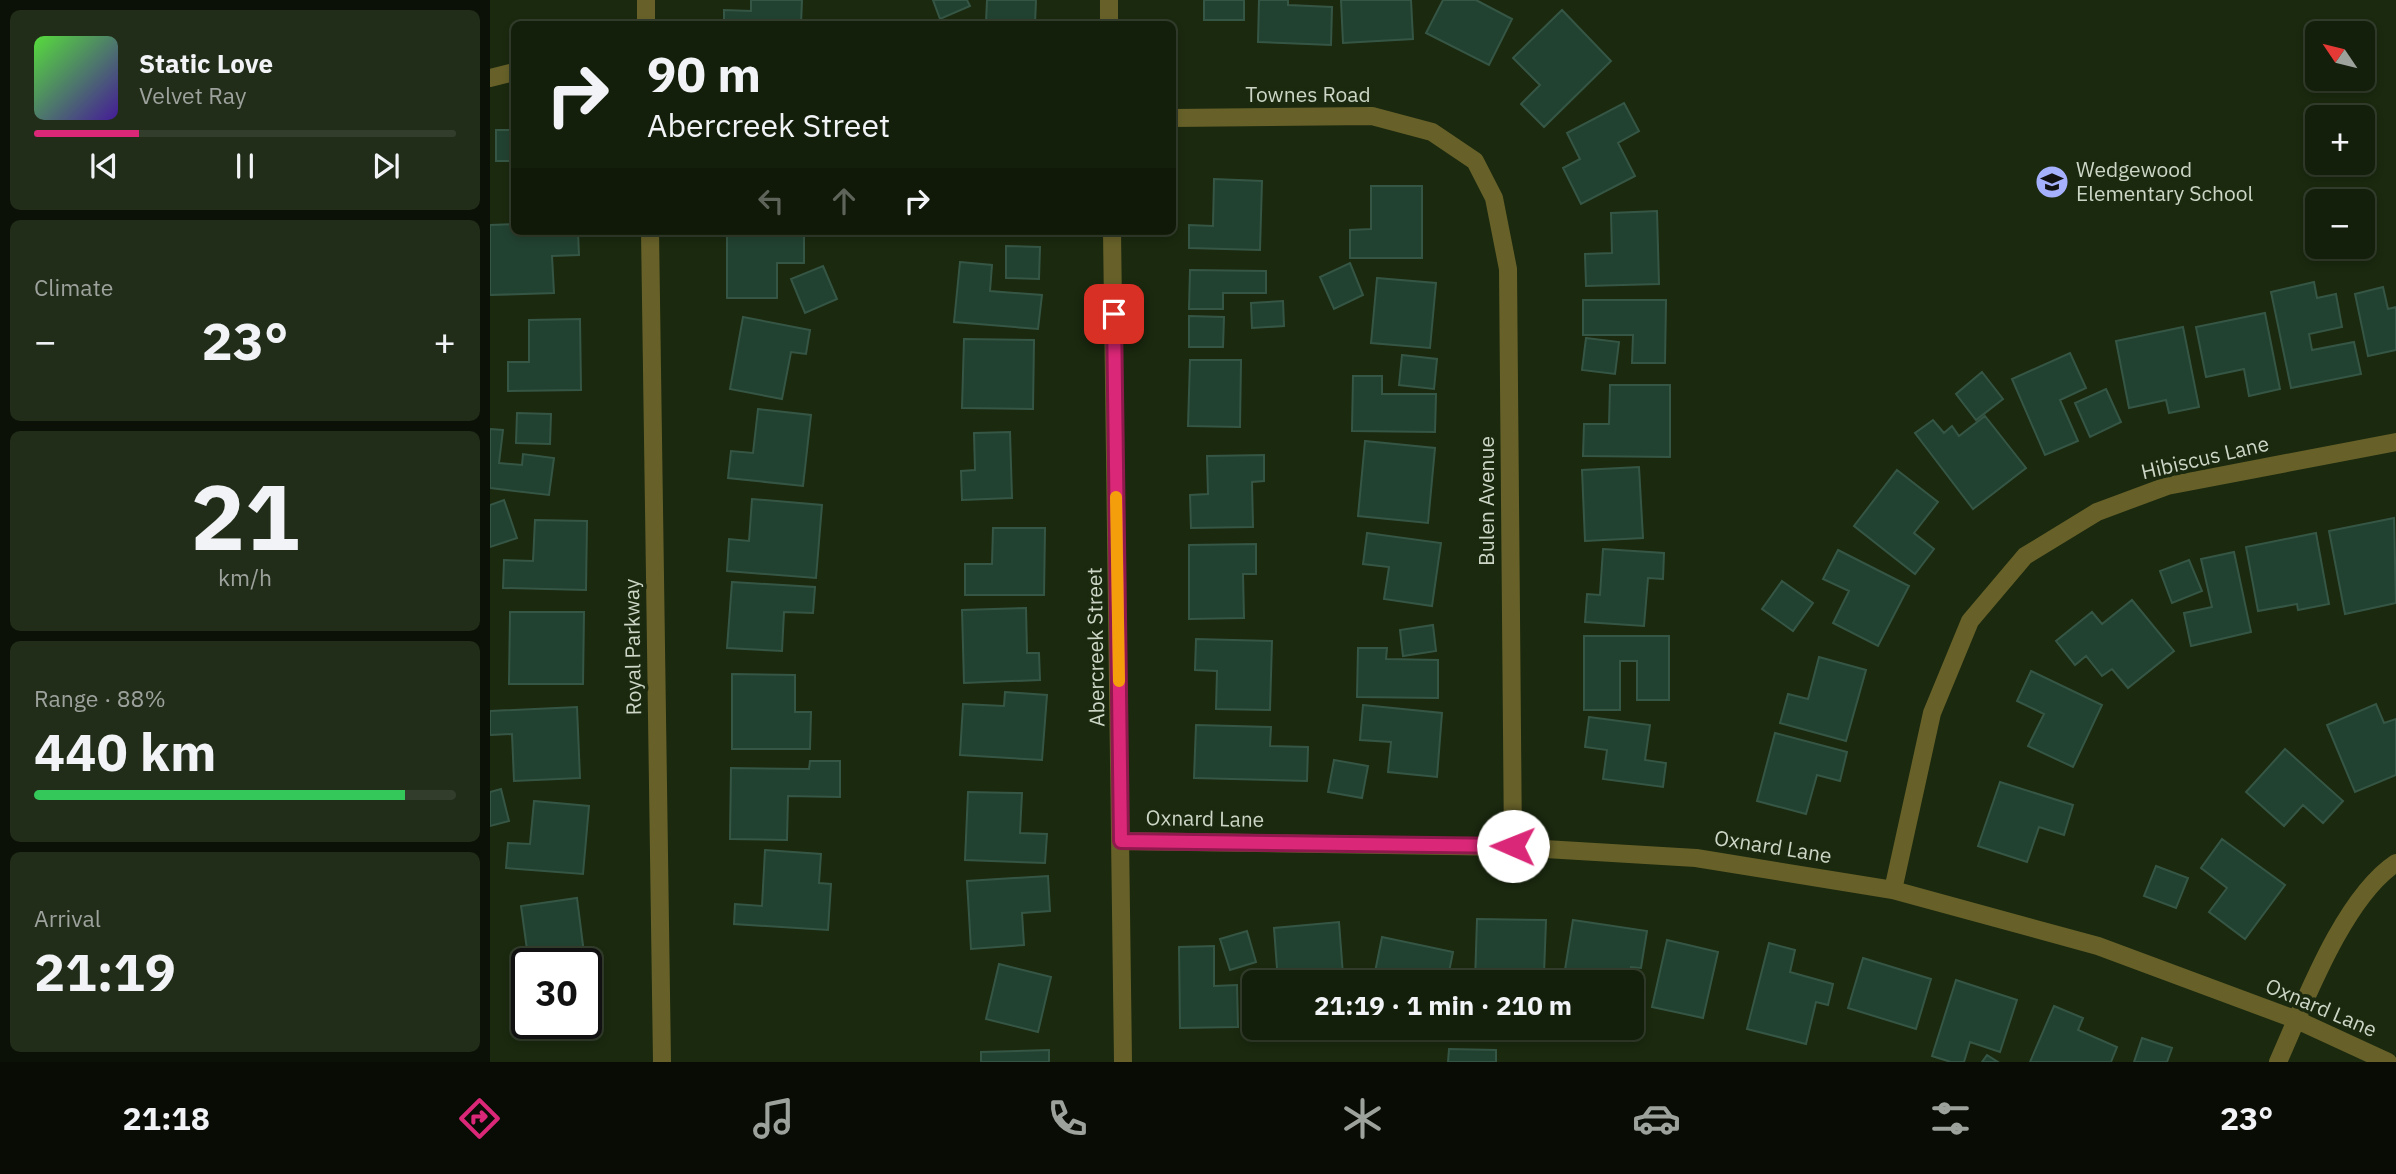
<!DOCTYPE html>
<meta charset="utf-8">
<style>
body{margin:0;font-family:"IBM Plex Sans",sans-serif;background:#212c19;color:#f1f3f6;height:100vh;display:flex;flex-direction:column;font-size:26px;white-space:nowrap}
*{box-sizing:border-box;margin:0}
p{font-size:23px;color:#9da29d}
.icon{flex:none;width:38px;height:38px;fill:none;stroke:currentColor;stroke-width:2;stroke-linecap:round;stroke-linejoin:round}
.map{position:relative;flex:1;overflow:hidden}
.details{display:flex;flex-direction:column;gap:10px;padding:10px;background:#0b1106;width:490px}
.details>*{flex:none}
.guide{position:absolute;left:21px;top:21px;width:665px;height:214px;border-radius:10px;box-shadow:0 4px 10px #0003,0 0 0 2px #333d2c;background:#141f0b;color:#f1f3f6;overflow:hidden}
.needle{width:46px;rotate:305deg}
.buttons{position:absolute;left:1815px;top:21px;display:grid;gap:14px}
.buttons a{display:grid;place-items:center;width:70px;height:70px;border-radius:10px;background:#141f0b;box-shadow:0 4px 10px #0003,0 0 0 2px #333d2c;font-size:35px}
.speed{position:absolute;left:21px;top:948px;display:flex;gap:14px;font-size:35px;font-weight:700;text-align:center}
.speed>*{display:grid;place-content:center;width:91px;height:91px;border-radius:50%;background:#141f0b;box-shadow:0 4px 10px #0003,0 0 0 2px #333d2c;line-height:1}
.speed .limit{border:4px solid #111;border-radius:10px;background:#fff;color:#111}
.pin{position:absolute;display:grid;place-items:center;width:60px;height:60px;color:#fff;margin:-30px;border-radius:14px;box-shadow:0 4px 10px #0006}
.me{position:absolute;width:77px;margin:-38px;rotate:271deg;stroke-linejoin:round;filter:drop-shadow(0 0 5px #0008)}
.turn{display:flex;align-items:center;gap:24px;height:147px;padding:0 21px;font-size:32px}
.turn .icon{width:91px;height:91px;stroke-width:2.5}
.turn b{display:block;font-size:49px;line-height:60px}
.lanes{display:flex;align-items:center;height:66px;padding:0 21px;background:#0003;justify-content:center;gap:35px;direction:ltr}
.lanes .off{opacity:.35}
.big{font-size:52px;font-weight:700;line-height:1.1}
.details .tile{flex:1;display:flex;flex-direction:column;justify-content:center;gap:10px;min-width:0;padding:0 24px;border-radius:10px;background:#212c19}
.details .dial{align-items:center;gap:0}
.dial b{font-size:91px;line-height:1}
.song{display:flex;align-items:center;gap:21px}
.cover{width:84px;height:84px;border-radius:10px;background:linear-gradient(135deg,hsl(110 70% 55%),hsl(260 70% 35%))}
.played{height:7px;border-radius:4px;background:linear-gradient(90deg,#db2777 25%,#333d2c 25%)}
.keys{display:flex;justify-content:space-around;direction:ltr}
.heat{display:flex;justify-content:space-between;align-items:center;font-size:38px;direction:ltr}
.charge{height:10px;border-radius:5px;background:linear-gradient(90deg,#34c759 88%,#333d2c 0)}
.trip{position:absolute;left:752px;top:970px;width:402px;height:70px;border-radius:10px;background:#141f0b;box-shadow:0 4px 10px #0003,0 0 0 2px #333d2c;font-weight:700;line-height:70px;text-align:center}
.menu{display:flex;height:112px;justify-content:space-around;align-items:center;background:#080c04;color:#9da29d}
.menu .icon{width:49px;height:49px}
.menu .selected{color:#db2777}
.menu b{font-size:32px;color:#f1f3f6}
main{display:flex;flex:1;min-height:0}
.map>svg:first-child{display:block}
.building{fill:#224231;stroke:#365645;stroke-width:2}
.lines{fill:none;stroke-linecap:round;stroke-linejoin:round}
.minor{stroke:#676129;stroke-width:18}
.route-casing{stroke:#8e194d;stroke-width:18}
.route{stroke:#db2777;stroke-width:12}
.slow{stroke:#f59e0b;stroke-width:12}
.labels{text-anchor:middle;stroke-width:7;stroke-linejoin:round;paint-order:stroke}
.street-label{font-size:21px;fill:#cdd6c6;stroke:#1b290f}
.poi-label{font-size:21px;fill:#cdd6c6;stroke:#1b290f;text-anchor:start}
</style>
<main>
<section class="details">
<div class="tile">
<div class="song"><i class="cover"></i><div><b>Static Love</b><p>Velvet Ray</p></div></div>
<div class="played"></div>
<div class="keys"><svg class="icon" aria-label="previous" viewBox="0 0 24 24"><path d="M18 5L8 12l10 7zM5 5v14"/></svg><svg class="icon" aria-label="pause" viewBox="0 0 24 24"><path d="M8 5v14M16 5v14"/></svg><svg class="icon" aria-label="next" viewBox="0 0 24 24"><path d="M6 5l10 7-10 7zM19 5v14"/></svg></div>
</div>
<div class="tile"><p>Climate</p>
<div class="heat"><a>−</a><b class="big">23°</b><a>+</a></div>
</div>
<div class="tile dial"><b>21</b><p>km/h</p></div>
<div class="tile"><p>Range · 88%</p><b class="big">440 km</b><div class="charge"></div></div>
<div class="tile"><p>Arrival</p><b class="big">21:19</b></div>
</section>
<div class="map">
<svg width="1906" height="1062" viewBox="0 0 1906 1062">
<rect width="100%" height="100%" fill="#1b290f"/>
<path class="building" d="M261 0H312L311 24H234V10L261 11Z
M443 0H477L480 6 450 19Z
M497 0H546L545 24H470V22L496 23Z
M714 0H754V20H714Z
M769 0H798V5L842 7 841 45 768 42Z
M851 0H921L923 39 853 43Z
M953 0H986L1022 19 999 65 936 33Z
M1072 10 1121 61 1054 127 1031 104 1050 85 1023 58Z
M1134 103 1149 131 1128 143 1145 176 1091 204 1073 168 1090 159 1077 133Z
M6 130H24V161H6Z
M724 179 772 181 770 250 699 248V225L723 226Z
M881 186H932V258H860V230L881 229Z
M1167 211 1169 284 1096 286 1095 254 1122 253 1121 213Z
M24 224V231H88L89 255 62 256 64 293 0 295V225Z
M469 231H537V232L469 233Z
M237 235H314V263H287V298H237Z
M516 246 550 247 549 279 516 278Z
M470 262 502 265 500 291 552 295 548 329 464 322Z
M860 263 873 295 844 309 830 277Z
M333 266 347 299 315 313 301 279Z
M700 270 776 271V293H733V309H699Z
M887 278 946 283 940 348 881 343Z
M1824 282 1827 298 1846 294 1852 327 1819 334 1822 350 1864 342 1871 374 1801 388 1781 292Z
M1893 287 1898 309 1906 307V350L1878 356 1865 294Z
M1093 300H1176L1175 363H1142L1143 335H1093Z
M793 301 794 326 762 328 761 303Z
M1775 313 1790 389 1759 396 1754 369 1716 377 1706 327Z
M699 316 734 317 733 347H699Z
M253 317 320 330 316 354 301 352 292 399 240 389Z
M90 319 91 390 18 391V362H39V320Z
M1693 327 1709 407 1679 413 1676 400 1639 408 1626 341Z
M1096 338 1129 342 1125 374 1092 370Z
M474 339 544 340 543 409 472 408Z
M1580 353 1596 388 1570 400 1588 441 1555 455 1522 379Z
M912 355 947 359 944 389 909 385Z
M700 360H751L750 427 698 426Z
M1492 372 1513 399 1486 420 1466 394Z
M863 376H892V394H946L945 432 862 431Z
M1120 385H1180V457L1093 456 1094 424H1119Z
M1616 389 1631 422 1600 437 1585 403Z
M268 409 321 415 313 486 238 478 241 451 263 453Z
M27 413 61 414 60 444 26 443Z
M1495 416 1536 468 1483 509 1425 433 1443 420 1454 433 1462 426 1469 436Z
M0 429 13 430 9 463 32 465 33 454 64 458 59 495 0 488Z
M520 432 522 498 472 500 471 471 485 470 484 433Z
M875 441 945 448 938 523 868 516Z
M774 455V481L762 482 763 527 701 528 700 495 718 494 717 456Z
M1149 467 1153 538 1095 541 1092 470Z
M1407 470 1448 502 1424 533 1444 549 1425 574 1364 526Z
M262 499 332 505 326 578 237 571 239 539 259 541Z
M14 500 27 538 0 547V505Z
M1904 518 1906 603 1855 614 1839 531Z
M45 520 97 521 96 590 13 588 14 560 43 561Z
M503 528H555L554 595H475V564H502Z
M877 533 951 543 942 606 894 599 899 567 873 564Z
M1826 533 1839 604 1808 610 1807 604 1768 611 1756 547Z
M766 544V574H753L754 618 699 619V545Z
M1113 549 1174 553 1173 579 1158 578 1154 626 1095 622 1097 594 1110 595Z
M1348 550 1419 586 1388 646 1343 623 1359 591 1333 579Z
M1744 552 1761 632 1701 646 1694 613 1722 607 1711 559Z
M1699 560 1712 591 1682 603 1670 571Z
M1292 581 1323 603 1303 631 1272 609Z
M242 582 325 587 323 613 294 612 292 651 237 648Z
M1642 600 1684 651 1638 688 1622 669 1612 676 1596 656 1585 665 1566 641 1602 612 1612 624Z
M536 608 537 653H549L550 680 474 683 472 610Z
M20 612H94L93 684H19Z
M943 625 946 651 913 656 910 630Z
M1094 636H1179V700H1147V661H1130V710H1094Z
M706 639 782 641 780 710 726 709 727 671 705 670Z
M868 648H897L896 659 948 660V698L867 697Z
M1329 657 1376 670 1356 741 1290 723 1298 694 1318 699Z
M1541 671 1612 705 1583 767 1538 746 1554 714 1527 701Z
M242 674 305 675V712H321L320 749H242Z
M515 692 557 695 552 760 470 755 473 704 514 706Z
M1886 704 1894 723 1906 719V775L1865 792 1837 725Z
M873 705 952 713 947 777 898 772 901 742 870 740Z
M87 707 90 778 24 781 22 734 0 735V711Z
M1099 717 1160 725 1155 760 1176 763 1173 787 1113 779 1117 750 1095 747Z
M706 725 781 727 780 746 818 747 817 781 704 778Z
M1285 733 1357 752 1350 781 1327 775 1316 814 1267 801Z
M1795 749 1853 801 1833 823 1813 805 1794 826 1756 792Z
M844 760 878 766 872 798 838 792Z
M320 761H350V797L298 796 297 840 240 839 241 768 319 769Z
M1510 782 1583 805 1574 835 1549 827 1537 862 1488 846Z
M11 789 19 821 0 826V792Z
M478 792 532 793 530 833 557 834 555 863 475 860Z
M44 801 99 806 93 874 16 868 18 843 40 844Z
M1732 839 1795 885 1755 939 1719 912 1737 888 1711 868Z
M275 850 331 854 329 883 341 884 338 930 244 924 245 904 272 906Z
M1666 866 1698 878 1686 908 1654 896Z
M558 876 560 911 532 913 534 945 481 949 477 881Z
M87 898 95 961 67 964H39L31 906Z
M987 919 1056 920 1054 974 1020 973V982H985Z
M1083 920 1157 931 1151 968 1141 967 1138 982H1073Z
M849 922 853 975 836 976 837 982H788L784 928Z
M757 931 766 962 740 970 730 939Z
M892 937 963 952 957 982H883Z
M1177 940 1228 952 1213 1018 1162 1007Z
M1279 943 1305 950 1300 972 1343 984 1338 1005 1326 1002 1316 1044 1257 1029Z
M724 946V986L747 985 748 1027 690 1028 689 947Z
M1373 958 1441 979 1426 1029 1358 1008Z
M509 964 561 977 548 1032 496 1019Z
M1466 980 1527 1000 1510 1052 1480 1042 1474 1062H1461L1442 1056Z
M1564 1006 1593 1018 1588 1030 1627 1047 1621 1062H1540Z
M1652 1038 1682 1048 1677 1062H1644Z
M959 1049 1006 1050V1062H958Z
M559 1050V1062H491V1052Z
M1497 1055 1508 1062H1492Z"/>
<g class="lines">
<path class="minor" d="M156 0V24
M619 0V24
M0 78 24 72
M682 118 882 116 942 132 985 161 1004 198 1018 269 1023 847
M160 231 172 1062
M622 231 633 1062
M631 841 1023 847 1206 858 1403 890 1608 946 1807 1020 1898 1062
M1403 890 1442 713 1480 621 1535 556 1607 512 1677 486 1906 442
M1788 1062C1814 1004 1853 898 1906 863"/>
</g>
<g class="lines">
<defs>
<path id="route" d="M624 314 631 841 1023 846"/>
</defs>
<use href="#route" class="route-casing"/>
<use href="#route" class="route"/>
<path class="slow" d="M626 497 629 681"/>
</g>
<defs>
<symbol id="school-disc" viewBox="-11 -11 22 22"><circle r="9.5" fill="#a5b1fc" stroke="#1b290f"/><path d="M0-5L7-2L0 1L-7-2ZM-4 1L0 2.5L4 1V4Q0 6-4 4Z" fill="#111"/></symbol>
</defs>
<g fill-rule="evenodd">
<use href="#school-disc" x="1543" y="163" width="38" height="38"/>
</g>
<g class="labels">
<g class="street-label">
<text x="818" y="102">Townes Road</text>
<text transform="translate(1715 458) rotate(-13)" y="7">Hibiscus Lane</text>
<text transform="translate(997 501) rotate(-90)" y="7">Bulen Avenue</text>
<text transform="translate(143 647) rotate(-91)" y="7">Royal Parkway</text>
<text transform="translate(606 647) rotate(-91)" y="7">Abercreek Street</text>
<text transform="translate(715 819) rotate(1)" y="7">Oxnard Lane</text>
<text transform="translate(1283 847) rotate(9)" y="7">Oxnard Lane</text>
<text transform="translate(1831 1008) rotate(23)" y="7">Oxnard Lane</text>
</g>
<g class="poi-label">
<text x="1586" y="177">Wedgewood<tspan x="1586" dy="24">Elementary School</tspan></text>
</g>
</g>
</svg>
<div class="buttons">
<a><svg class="needle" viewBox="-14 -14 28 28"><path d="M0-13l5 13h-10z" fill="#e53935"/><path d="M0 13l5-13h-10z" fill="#9da29d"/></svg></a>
<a>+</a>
<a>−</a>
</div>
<div class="speed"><div class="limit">30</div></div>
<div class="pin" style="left:624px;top:314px;background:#d93025"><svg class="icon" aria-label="arrive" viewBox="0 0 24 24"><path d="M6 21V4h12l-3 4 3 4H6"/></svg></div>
<svg class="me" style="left:1023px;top:846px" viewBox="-20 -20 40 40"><circle r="19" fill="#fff"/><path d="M0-13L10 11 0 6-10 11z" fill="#db2777"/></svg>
<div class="trip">21:19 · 1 min · 210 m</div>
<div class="guide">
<div class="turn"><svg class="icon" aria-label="right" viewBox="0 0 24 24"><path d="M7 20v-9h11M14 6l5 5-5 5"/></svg><div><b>90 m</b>Abercreek Street</div></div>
<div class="lanes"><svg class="icon off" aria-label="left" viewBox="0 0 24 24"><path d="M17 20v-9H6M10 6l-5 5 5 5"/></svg><svg class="icon off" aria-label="ahead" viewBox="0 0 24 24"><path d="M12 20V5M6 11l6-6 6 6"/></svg><svg class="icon" aria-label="right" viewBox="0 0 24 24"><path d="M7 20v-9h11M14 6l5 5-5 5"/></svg></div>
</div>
</div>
</main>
<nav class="menu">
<b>21:18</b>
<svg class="icon selected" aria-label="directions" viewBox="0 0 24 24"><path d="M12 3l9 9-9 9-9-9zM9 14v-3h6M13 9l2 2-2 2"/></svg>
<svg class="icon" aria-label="music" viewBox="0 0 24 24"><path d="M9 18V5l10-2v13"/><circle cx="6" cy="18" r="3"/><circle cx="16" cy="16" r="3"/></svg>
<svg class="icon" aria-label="phone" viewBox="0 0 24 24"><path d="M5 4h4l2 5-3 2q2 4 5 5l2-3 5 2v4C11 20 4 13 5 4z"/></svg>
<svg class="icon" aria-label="climate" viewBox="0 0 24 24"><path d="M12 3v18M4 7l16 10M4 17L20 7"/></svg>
<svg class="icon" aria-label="car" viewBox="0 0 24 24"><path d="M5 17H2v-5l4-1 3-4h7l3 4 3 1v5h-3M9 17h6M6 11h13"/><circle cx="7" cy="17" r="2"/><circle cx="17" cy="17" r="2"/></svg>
<svg class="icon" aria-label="filters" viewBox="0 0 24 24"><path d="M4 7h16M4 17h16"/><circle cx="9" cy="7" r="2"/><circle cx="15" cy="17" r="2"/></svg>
<b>23°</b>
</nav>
